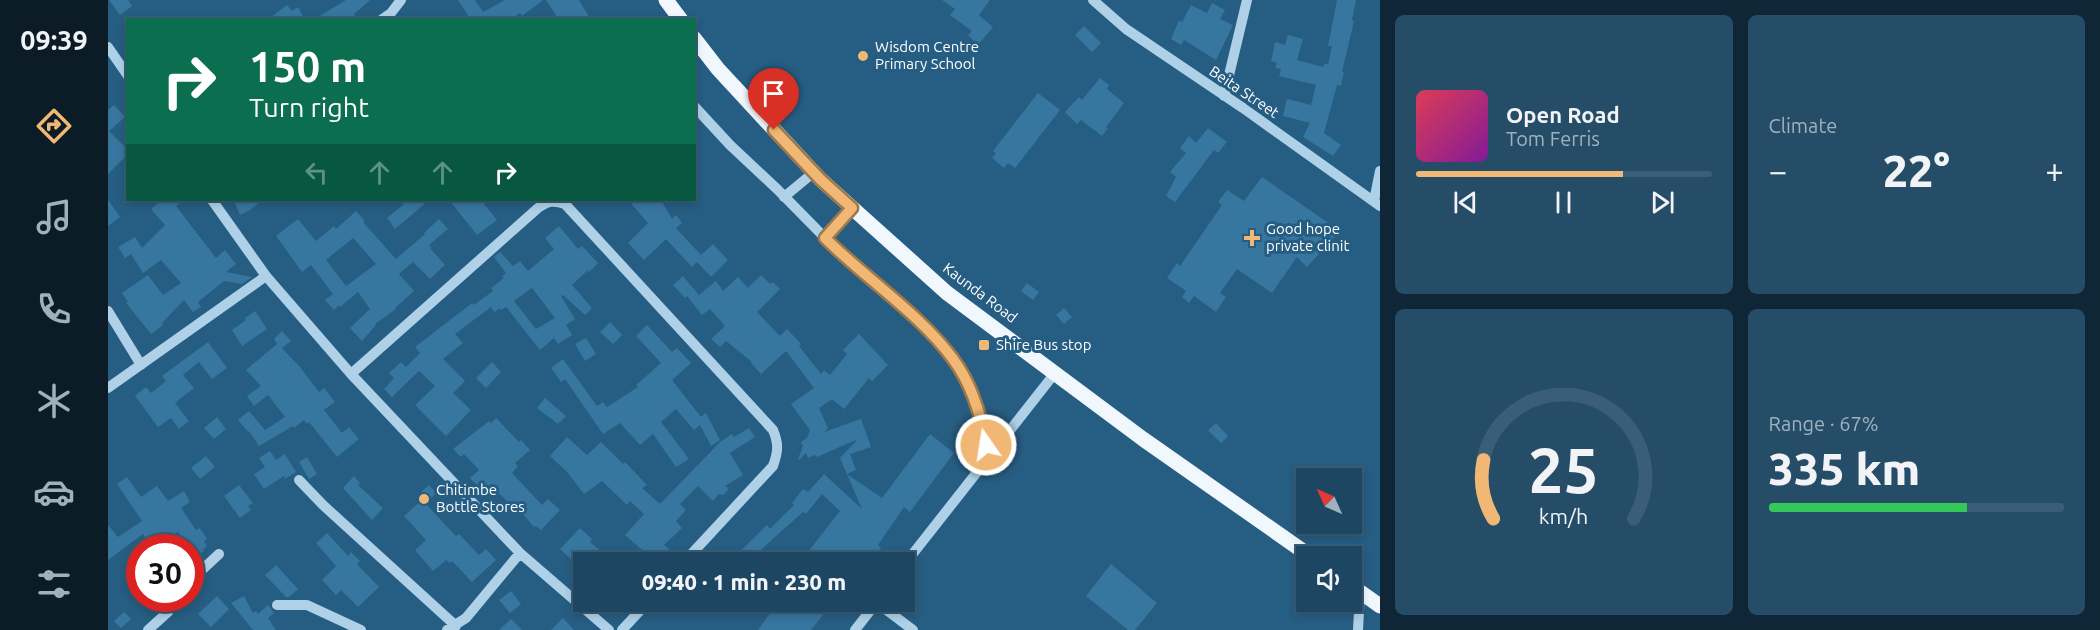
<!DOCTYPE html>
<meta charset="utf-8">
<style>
body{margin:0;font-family:Ubuntu,sans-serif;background:#254d68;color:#f1f3f6;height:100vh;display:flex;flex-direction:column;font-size:22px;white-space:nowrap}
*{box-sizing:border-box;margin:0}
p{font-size:20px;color:#a0b1be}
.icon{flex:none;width:33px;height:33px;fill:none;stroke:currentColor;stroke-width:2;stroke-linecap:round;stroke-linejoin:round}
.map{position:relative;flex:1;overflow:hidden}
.sheet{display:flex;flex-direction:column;gap:15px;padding:15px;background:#0f2636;width:720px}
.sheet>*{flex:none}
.hud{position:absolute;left:18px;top:18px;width:570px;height:183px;border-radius:0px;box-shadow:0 3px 9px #0003,0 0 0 2px #3a5e77;background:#0b6e4f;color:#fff;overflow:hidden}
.needle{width:39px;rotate:315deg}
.buttons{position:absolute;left:1188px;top:468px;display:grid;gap:12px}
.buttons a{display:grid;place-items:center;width:66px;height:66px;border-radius:0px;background:#1c4662;box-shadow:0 3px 9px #0003,0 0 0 2px #3a5e77;font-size:30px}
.speed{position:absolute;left:18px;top:534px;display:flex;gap:12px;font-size:30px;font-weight:700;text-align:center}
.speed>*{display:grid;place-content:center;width:78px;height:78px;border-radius:50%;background:#1c4662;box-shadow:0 3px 9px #0003,0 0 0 2px #3a5e77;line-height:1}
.speed .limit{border:9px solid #d22;background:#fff;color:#111}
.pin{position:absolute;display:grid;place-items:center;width:51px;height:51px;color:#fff;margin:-62px -26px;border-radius:50% 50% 50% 0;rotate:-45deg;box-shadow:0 0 6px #0007}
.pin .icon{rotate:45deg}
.me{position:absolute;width:66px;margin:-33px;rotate:347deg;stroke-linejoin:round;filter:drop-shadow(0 0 4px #0008)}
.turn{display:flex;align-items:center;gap:21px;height:126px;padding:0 24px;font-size:27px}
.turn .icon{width:78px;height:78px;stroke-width:2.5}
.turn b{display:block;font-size:42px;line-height:51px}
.lanes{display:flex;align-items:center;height:57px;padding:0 24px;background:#0003;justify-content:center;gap:30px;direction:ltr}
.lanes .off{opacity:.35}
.big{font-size:45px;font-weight:800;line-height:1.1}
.sheet .tile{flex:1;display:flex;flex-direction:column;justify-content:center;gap:9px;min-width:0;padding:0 21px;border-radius:9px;background:#254d68}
.sheet .dial{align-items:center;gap:0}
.dial svg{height:156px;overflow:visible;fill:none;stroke:#3a5e77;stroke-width:7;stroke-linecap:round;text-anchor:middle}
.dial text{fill:#f1f3f6;stroke:none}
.song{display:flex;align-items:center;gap:18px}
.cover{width:72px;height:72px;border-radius:9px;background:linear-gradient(135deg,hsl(350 70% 55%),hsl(290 70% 35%))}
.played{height:6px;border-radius:3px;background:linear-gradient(90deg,#f0b874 70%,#3a5e77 70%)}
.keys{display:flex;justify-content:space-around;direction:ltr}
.heat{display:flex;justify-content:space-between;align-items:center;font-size:33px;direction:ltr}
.charge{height:9px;border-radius:4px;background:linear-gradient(90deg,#34c759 67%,#3a5e77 0)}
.sheet .tiles{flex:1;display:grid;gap:15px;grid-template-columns:repeat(2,1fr)}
.trip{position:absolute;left:465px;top:552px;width:342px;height:60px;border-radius:0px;background:#1c4662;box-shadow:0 3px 9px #0003,0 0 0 2px #3a5e77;font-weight:800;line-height:60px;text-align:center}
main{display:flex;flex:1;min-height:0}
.dock{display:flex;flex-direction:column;width:108px;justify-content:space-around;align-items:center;background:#0b1c27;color:#a0b1be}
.dock .icon{width:42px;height:42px}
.dock .current{color:#f0b874}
.dock b{font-size:27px;color:#f1f3f6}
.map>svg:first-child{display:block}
.building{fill:#37769f;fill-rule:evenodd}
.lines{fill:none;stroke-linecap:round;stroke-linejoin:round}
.minor{stroke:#aed1e7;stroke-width:10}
.major{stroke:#f0f7fd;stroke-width:15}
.route-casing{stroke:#9c784b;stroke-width:15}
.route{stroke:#f0b874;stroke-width:10}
.poi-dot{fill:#f0b874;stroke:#265d82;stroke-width:2}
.labels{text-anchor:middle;stroke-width:6;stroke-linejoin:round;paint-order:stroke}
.poi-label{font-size:15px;fill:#fff;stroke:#265d82;text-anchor:start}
.street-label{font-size:15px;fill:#fff;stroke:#265d82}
</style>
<main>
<nav class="dock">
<b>09:39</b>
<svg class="icon current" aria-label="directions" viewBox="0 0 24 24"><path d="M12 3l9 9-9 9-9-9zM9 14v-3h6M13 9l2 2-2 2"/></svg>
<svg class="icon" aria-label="music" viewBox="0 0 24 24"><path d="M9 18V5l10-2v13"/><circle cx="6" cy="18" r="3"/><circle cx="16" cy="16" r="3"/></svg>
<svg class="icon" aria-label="phone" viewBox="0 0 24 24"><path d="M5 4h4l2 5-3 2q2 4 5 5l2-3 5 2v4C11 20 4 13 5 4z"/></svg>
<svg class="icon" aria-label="climate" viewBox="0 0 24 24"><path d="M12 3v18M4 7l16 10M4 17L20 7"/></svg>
<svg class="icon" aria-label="car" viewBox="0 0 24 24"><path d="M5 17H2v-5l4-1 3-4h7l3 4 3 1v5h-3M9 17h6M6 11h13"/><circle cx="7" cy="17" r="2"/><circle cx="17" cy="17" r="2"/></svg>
<svg class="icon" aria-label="filters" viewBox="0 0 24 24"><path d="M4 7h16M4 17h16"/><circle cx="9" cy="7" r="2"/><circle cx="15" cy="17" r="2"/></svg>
</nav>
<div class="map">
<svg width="1272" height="630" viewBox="0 0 1272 630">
<rect width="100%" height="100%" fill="#265d82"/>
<path class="building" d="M1 0H20L24 6 12 15Z
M238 0H262L246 14 249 20H205Z
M350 0H367L375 12 397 0H435L414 16 412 13 402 20H363Z
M438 0H471L483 20H451Z
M834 0H882L871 15 885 27 870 45 860 35 864 31 842 15 847 9Z
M1229 0H1248L1244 20 1246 21 1234 72H1236L1233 86 1229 85 1216 133 1233 145 1225 156 1195 137 1202 123 1175 116 1179 99 1203 105 1208 85 1171 76 1173 69 1167 68 1169 63 1163 61 1167 42 1177 45 1180 35 1195 39 1189 60 1215 67 1216 64H1220L1224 46H1220Z
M1104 3 1117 10 1112 19 1125 25 1108 60 1076 40 1073 45 1063 39 1071 20 1074 22 1083 5 1099 13Z
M179 5 184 11 190 7 197 20H159Z
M976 26 993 43 984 52 967 35Z
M992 78 1001 85 999 89 1016 103 998 127 1000 128 994 136 973 120 969 124 957 112 971 97 974 100Z
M930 93 952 110 907 168 900 163 896 168 884 158 888 153 885 151Z
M6 105 17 117 1 131 20 150V154L0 174V110Z
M1100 128 1119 142 1110 153 1106 150 1067 202 1058 196 1068 177 1062 172 1078 153 1072 148 1081 136 1088 143Z
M1154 177 1232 231 1199 267 1189 257 1164 293 1129 269 1112 293 1118 297 1108 312 1086 296 1081 303 1074 297 1078 291 1059 278 1069 263 1072 266 1114 205 1110 202 1119 190 1136 201Z
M0 200 12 217 0 226Z
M54 200H75L68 206 108 258 117 250 128 264 118 272 144 277 134 284 116 281 90 302 93 307 85 312 76 300 54 323 55 325 43 334 18 303 20 302 14 293 40 275 55 295 73 283 53 260 35 273 23 254 17 258 10 247 27 237 34 248 57 225 43 209Z
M134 200H154L142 210 132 215 127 203Z
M292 200H321L287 229 279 218 296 204Z
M341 200H381L376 204 389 220 369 235Z
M520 200H553L564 219 568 215 574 223 568 228 593 255 605 244 620 260 603 277 589 262 584 267 558 239 536 260 520 243 540 223Z
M248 211 257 221 255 222 288 259 317 234 316 233 331 219 340 229 321 245 323 247 322 248 337 265 322 279 305 262 291 274 306 291 287 308 288 309 267 324 268 325 254 341 242 328 262 309 250 292 232 307 231 305 226 310 217 300 225 294 203 265 194 272 168 236 190 219 208 241 226 226 228 229ZM245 238 268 264 238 286 218 260Z
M451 226 470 249 474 246 490 263 481 272 480 270 464 285 484 308 477 315 455 295 453 296 467 319 458 325 464 335 450 344 446 338 432 350 398 307 393 310 392 308 386 312 383 307 347 334 355 343 335 359 357 381 345 393 363 410 338 436 307 405 327 386 311 371 284 397 276 389 286 378 281 373 293 362 298 367 312 353 307 347 364 303 366 305 385 291 383 288 396 278 394 276 398 273 386 257 392 252 405 266 412 261 420 271 446 249 437 238ZM424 288 447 318 428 329 406 301Z
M653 275 662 284 665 282 672 289 649 312 672 336 679 329 693 344 691 346 713 374 716 370 722 375 739 354 735 350 751 334 780 365 764 381 761 378 736 409 724 399 711 408 720 428 716 432 753 419 763 447 742 454 748 470 739 474 774 498 822 434 846 453 802 512 796 507 770 545 773 548 762 562H692L732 511 714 494 698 514 695 512 657 546 642 562H621L659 525 662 529 686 505 684 503 695 489 700 492 716 474 754 509 732 458 750 439 709 457 707 455 700 458 698 453 691 460 690 459 695 446 693 442 699 438 702 430 683 404 706 388 678 351 653 374 643 363 644 362 618 341 612 347 603 339 617 326 602 309 594 315 579 296 577 298 565 285 575 276 591 295 608 281 615 291 630 277 640 288Z
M919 283 931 292 925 300 913 291Z
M956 308 964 317 956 324 948 315Z
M147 311 159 329 134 346 124 330 138 320 137 318Z
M502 322 514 335 505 344 492 332Z
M539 325 564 352 569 348 583 363 564 380 593 417 598 413 612 440 603 446 592 425 586 430 568 409 553 422 581 459 568 467 545 434 532 445 512 423 495 434 457 379 453 382 443 368 455 359 489 406 495 402 499 407 530 387 528 385 553 363 528 336Z
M174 331 183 341 174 348 192 367 211 392 216 388 227 402 216 410 234 433 241 427 251 439 229 457 201 422 199 424 196 420 186 428 185 426 151 446 141 431 140 432 130 420 141 411 157 430 177 417 160 395 146 406 139 396 153 386 138 370 169 344 166 339Z
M478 338 488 354 477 361 467 344Z
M100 342 119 368 104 379 91 362 75 375 86 388 67 403 81 421 71 429 63 418 50 427 27 396 38 387 43 393 58 381 54 376Z
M384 362 393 372 378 388 368 378Z
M437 398 458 416 450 424 429 408Z
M109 417 118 429 106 439 96 428Z
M388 418 411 442 413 440 422 450 407 463 410 466 404 473 434 505 440 499 452 510 433 530 428 526 426 527 407 505 405 507 389 491 382 497 374 491 362 478 371 470 356 454 353 457 345 449 381 421 383 423Z
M1108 423 1120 436 1113 443 1100 430Z
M641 428 647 437 622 453 635 475 617 486 621 489 615 495 611 494 605 501 590 486 572 504 578 510 568 521 574 528 556 545 562 550 551 562H548L517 535 536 514 522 501 519 505 494 481 476 494 459 472 442 456 459 437 479 455 493 442 515 464 517 462 539 485 534 488 552 504 612 442 624 434 626 437Z
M162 451 168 460 177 454 188 472 177 479 176 476 156 489 146 474 157 467 151 458Z
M98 456 107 467 92 479 83 468Z
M199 457 209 474 201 479 191 462Z
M246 476 252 483 250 485 275 508 264 520 235 488Z
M19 477 33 497 49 486 60 501 76 491 82 502 73 508 88 530 92 528 99 539 96 541 99 546 95 549 96 551 88 557 70 532 48 548H44L35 534 0 560V525L10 537 34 521 9 484Z
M131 485 145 503 140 506 143 510 132 518 116 496Z
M321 485 328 493 321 500 313 492Z
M314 500 348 536 351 534 371 555 378 549 388 560 364 582 344 561 342 563 338 560 325 571 307 550 318 540 296 516Z
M472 528 484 539 482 542 495 553 487 562H477L471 557 466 562 452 549Z
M219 533 240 556 243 552 252 561 249 564 271 587 250 607 233 590 228 595 214 580 228 566 208 543Z
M1003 564 1049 603 1027 630H1020L978 596Z
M168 565 190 589 181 597H178L157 575Z
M32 568V598L17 579Z
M403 591 413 604 402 613 391 600Z
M109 596 121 609 103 627 90 614Z
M136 596 145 613 148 611 150 614 160 605 166 613 160 618 168 630H145L123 603Z
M670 602H730L720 614 717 612 703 630H650Z
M16 612 23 619 13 628 6 621Z
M455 618 466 630H443Z
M403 619 414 630H391Z"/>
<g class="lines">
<path class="minor" d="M985 0 1018 29 1135 108 1272 206
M273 20 283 13 293 0
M0 47 20 76
M1116 96 1139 0
M586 106 622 145 669 189 730 251 810 322 845 359 864 393 875 430 880 460
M676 197 705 173
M104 200 158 276 243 374 412 553 501 630
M1266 201 1272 171
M717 238 744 208
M0 311 33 365
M243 374 430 208C440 201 445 200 457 204L665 430C671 444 670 452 665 466L576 562
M0 388 158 276
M191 480 215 505 348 626
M796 565 947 373
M82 581 111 554
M768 602 805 630
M169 605H199L253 630
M40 630 60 612 66 598
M339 630 358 618 412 553
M514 630 540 602
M747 630 769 602
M1250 630 1252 592"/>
<path class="major" d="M558 0 573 20
M586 38 610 69 712 179 839 293 1035 439 1202 556
M1244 586 1272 606"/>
</g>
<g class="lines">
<defs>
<path id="route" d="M666 130 712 179 744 208 717 238C757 278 813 315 845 359 863 383 873 415 878 445"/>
</defs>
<use href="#route" class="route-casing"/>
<use href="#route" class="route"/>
</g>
<g class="poi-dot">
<circle cx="755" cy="56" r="6"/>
<path d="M1141 229h6v6h6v6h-6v6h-6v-6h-6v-6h6z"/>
<rect x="870" y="339" width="12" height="12" rx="3"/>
<circle cx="316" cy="499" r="6"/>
</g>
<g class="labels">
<g class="poi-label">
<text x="767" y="52">Wisdom Centre<tspan x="767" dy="17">Primary School</tspan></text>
<text x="1158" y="234">Good hope<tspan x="1158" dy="17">private clinit</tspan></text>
<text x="888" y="350">Shire Bus stop</text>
<text x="328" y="495">Chitimbe<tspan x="328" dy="17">Bottle Stores</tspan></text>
</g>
<g class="street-label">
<text transform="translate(1136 92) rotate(34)" y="5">Beita Street</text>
<text transform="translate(872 293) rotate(37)" y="5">Kaunda Road</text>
</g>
</g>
</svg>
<div class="buttons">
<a><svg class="needle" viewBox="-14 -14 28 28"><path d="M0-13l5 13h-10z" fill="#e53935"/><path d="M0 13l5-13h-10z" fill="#a0b1be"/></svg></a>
<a><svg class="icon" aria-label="sound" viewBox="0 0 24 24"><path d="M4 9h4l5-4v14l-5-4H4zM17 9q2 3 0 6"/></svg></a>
</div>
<div class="speed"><div class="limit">30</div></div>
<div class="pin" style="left:666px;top:130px;background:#d93025"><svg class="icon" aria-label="arrive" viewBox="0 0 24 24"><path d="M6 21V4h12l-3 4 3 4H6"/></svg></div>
<svg class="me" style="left:878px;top:445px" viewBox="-20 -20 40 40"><circle r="17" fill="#f0b874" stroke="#fff" stroke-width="3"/><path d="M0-11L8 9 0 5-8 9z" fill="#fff"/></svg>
<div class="trip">09:40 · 1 min · 230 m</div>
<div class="hud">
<div class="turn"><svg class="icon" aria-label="right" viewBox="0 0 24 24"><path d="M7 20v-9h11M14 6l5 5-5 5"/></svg><div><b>150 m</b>Turn right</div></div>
<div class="lanes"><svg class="icon off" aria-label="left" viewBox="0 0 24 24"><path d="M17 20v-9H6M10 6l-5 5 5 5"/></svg><svg class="icon off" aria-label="ahead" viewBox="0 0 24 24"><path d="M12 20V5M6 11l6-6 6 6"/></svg><svg class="icon off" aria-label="ahead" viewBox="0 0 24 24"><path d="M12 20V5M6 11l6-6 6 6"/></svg><svg class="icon" aria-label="right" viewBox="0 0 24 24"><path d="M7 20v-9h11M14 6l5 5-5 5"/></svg></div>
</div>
</div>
<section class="sheet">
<div class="tiles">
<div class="tile">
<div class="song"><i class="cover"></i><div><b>Open Road</b><p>Tom Ferris</p></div></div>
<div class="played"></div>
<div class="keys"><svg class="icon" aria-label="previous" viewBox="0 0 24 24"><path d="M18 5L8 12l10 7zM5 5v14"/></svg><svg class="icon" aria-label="pause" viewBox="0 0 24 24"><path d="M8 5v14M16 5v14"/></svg><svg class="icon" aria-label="next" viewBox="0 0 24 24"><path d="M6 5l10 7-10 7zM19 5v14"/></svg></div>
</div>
<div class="tile"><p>Climate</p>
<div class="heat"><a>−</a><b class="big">22°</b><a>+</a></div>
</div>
<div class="tile dial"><svg viewBox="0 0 100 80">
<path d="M14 69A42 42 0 1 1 86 69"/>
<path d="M14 69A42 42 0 0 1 9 39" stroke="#f0b874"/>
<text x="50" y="56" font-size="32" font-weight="700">25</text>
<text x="50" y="72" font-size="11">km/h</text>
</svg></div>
<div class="tile"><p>Range · 67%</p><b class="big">335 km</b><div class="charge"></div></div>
</div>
</section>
</main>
